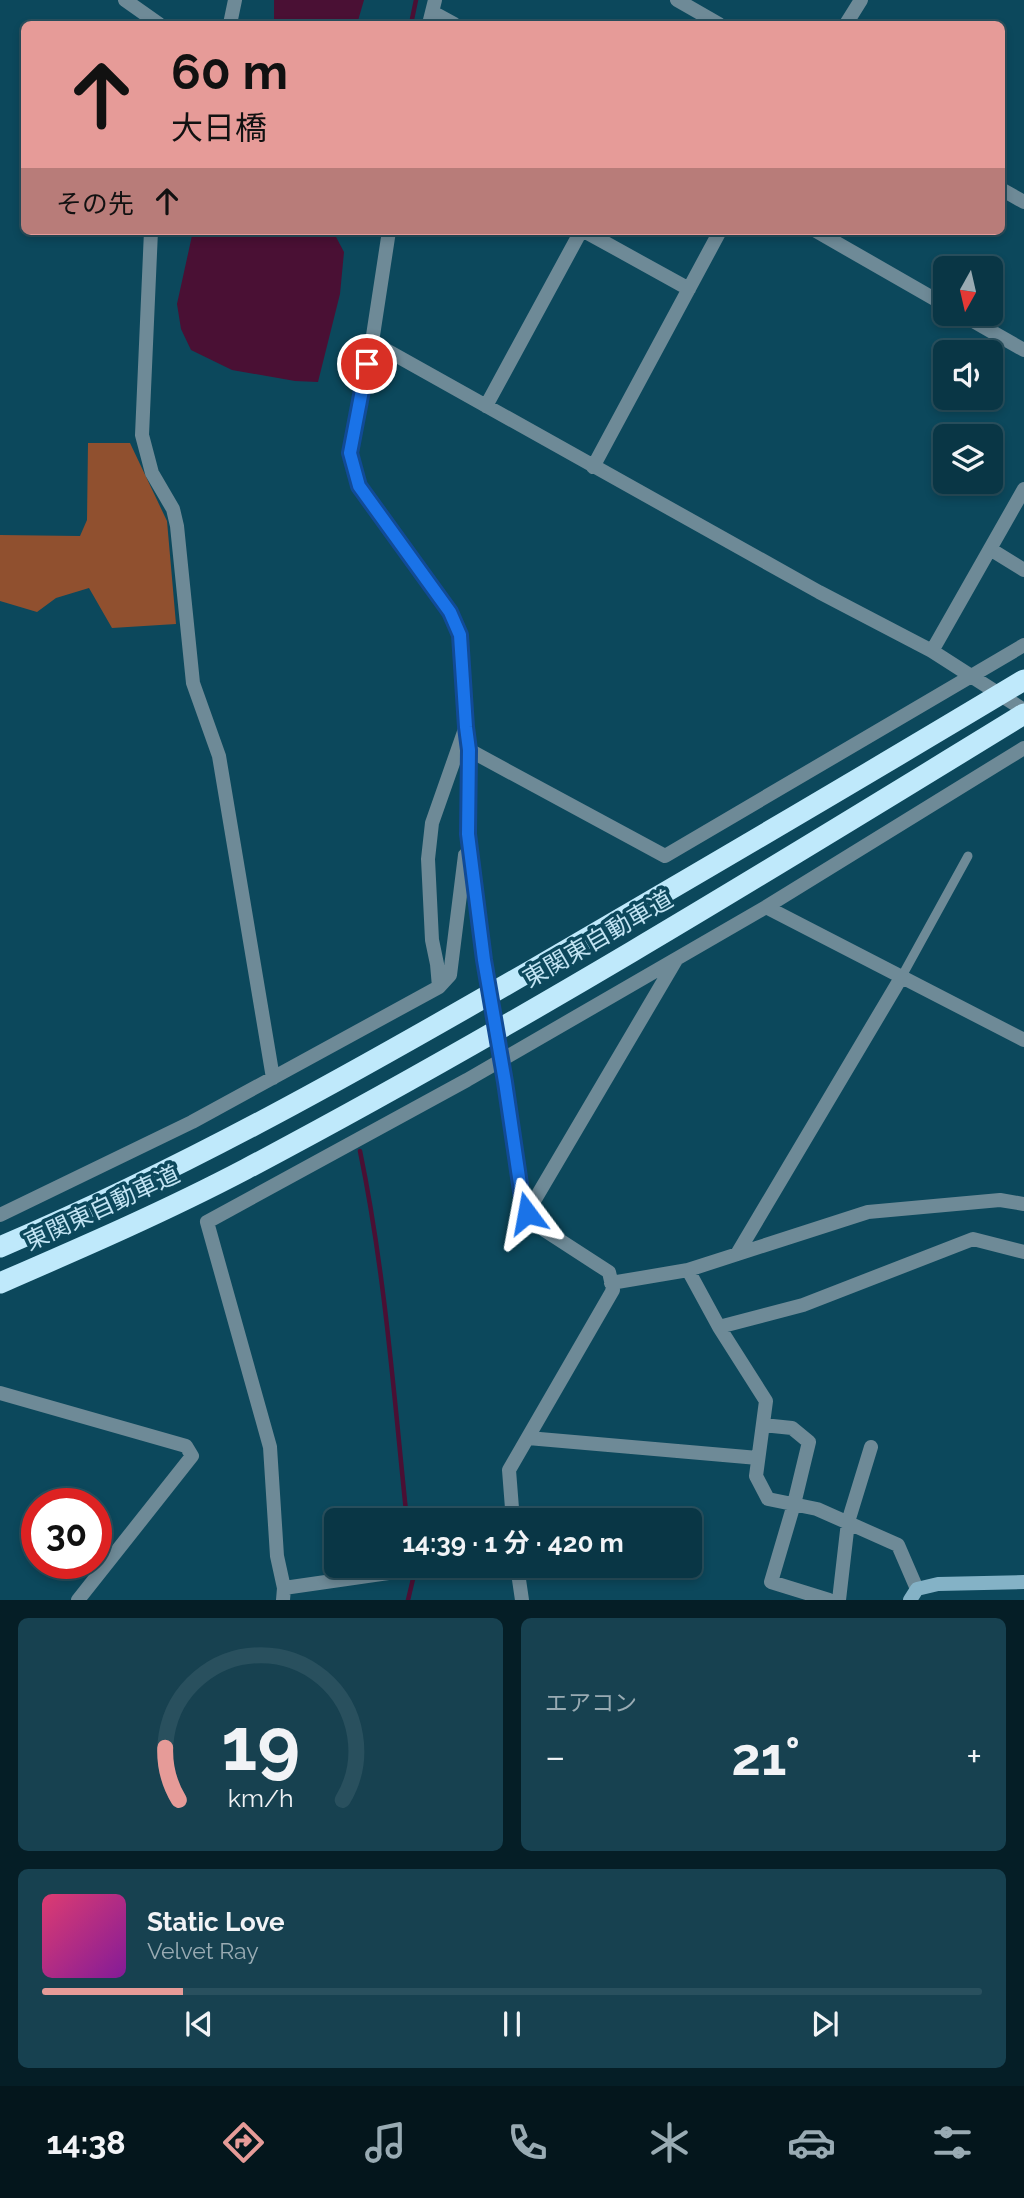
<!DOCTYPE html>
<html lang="ja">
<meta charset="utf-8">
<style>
body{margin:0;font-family:Raleway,"Noto Sans JP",sans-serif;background:#174150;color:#f1f3f6;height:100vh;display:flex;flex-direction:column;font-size:26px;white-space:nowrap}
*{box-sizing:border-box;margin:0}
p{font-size:23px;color:#99abb3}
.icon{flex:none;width:38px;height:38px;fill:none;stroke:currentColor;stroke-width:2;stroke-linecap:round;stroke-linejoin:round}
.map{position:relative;height:1600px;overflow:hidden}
.drawer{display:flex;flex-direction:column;gap:18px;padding:18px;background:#051e26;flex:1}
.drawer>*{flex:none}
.banner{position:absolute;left:21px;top:21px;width:984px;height:214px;border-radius:10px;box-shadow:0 4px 10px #0003,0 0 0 2px #29505e;background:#e69b98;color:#111;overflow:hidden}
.needle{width:46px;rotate:188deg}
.tools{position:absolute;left:933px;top:256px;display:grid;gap:14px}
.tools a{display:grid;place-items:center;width:70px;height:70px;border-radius:10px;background:#093645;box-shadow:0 4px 10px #0003,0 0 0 2px #29505e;font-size:35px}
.speed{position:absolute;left:21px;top:1488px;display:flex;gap:14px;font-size:35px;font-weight:700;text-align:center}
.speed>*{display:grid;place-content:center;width:91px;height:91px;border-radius:50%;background:#093645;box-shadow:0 4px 10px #0003,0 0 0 2px #29505e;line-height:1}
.speed .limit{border:10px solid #d22;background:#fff;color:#111}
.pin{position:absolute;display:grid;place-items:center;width:60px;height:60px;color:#fff;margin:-30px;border:4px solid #fff;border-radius:50%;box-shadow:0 2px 7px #0007}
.me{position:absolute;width:77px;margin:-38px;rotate:347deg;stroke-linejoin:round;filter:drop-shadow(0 0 5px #0008)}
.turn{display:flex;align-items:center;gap:24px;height:147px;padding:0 35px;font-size:32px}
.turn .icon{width:91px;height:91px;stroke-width:2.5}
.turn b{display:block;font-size:49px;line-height:60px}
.then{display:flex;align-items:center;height:66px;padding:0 35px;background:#0003;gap:14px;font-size:26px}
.big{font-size:52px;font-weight:700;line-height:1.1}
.drawer .widget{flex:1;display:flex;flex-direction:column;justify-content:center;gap:10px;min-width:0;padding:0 24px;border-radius:10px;background:#174150}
.drawer .dial{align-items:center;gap:0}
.dial svg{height:182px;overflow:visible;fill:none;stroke:#29505e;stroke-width:7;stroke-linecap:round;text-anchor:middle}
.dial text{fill:#f1f3f6;stroke:none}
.song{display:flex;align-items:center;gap:21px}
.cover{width:84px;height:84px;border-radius:10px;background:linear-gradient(135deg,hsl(340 70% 55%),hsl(290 70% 35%))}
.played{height:7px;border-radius:4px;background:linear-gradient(90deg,#e69b98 15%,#29505e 15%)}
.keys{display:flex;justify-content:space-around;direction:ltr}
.heat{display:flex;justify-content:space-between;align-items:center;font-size:38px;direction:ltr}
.drawer .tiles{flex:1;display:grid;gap:18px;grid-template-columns:1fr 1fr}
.widget:last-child{grid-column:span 2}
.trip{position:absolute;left:324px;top:1508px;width:378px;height:70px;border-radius:10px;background:#093645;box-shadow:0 4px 10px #0003,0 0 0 2px #29505e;font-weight:700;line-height:70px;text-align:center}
.menu{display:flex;height:112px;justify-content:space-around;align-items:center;background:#04161c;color:#99abb3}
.menu .icon{width:49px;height:49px}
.menu .current{color:#e69b98}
.menu b{font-size:32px;color:#f1f3f6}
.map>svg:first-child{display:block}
.green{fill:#90502f}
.water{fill:#4a1034}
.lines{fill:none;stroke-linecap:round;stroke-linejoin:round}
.stream{stroke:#4a1034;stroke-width:4.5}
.lane{stroke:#6e8a97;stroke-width:9}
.street{stroke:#6e8a97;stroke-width:14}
.secondary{stroke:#84b2c6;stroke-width:14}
.highway{stroke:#bfe9fb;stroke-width:21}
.route-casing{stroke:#114b97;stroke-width:18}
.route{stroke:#1a73e8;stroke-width:12}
.labels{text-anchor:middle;stroke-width:7;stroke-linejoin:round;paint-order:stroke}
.street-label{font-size:24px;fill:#c2e4f3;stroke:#0c485c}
</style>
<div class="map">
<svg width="1024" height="1600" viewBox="0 0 1024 1600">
<rect width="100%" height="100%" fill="#0c485c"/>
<path class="green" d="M88 443H130L167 521 176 624 112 628 89 588 56 598 37 612 0 601V535L80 536 87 520Z"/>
<path class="water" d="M274 0H364L357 24H274Z
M193 231H304L335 235 344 252 340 294 318 382 295 381 232 370 191 350 181 329 177 304Z"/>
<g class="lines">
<path class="stream" d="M411 24 416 0
M360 1151C385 1272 394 1397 407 1521
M408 1600 413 1579 412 1571"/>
<path class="lane" d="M902 976 968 856"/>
<path class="street" d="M125 0 159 24
M677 0 719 24
M432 12 454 24
M230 24 235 0
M429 24 435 0
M846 24 861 0
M1001 189 1024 202
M151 231 142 435 152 473 173 509 177 526 193 683 219 756 273 1078
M389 231 372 342 350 453 359 486 450 613 460 635 466 727 469 750 468 834 484 960 505 1082 522 1198 527 1213 538 1226 609 1272 613 1290 509 1470 513 1521
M584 231 689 289
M816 231 945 305
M959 313 1024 350
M372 342 819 592 932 651 1024 710
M486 406 581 231
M593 467 720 231
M990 549 1024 570
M932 651 1024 489
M469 750 665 856 1024 645
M766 907 1024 1040
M439 987 437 964 432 940 428 859 432 823 465 729
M527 1213 676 960
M0 1215 192 1122 439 987 450 975 465 855
M737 1254 902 976
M688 1270 719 1327 766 1401 756 1476 768 1499 817 1509 898 1545 917 1589
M611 1283 688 1270 868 1212 1000 1200 1024 1204
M719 1327 803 1305 973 1239 1024 1252
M0 1393 186 1446 192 1456 78 1600
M763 1425 792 1428 809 1442 794 1504 771 1582 829 1600
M528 1438 758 1458
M517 1566 522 1600
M284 1588 437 1566
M283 1600 284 1588 277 1556 270 1447 207 1222 467 1080 766 907 1024 748
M839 1600 848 1522 871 1447"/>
<path class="secondary" d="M910 1600 917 1589 938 1584 1024 1582"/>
<path class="highway" d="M0 1247C184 1169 359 1070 532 970 697 874 861 778 1024 680
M0 1283C83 1247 166 1211 246 1169 511 1029 768 871 1024 714"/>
</g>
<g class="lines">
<defs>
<path id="route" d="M367 364 350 453 359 486 450 612 460 635 466 727 469 750 468 834 484 960 505 1082 522 1198 527 1213"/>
</defs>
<use href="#route" class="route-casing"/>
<use href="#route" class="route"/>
</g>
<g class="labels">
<g class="street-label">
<text transform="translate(598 939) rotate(-30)" y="8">東関東自動車道</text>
<text transform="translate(102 1208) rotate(-25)" y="8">東関東自動車道</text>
</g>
</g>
</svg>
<div class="tools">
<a><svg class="needle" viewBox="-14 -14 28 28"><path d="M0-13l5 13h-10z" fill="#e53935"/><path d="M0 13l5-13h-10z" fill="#99abb3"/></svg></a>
<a><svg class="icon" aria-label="sound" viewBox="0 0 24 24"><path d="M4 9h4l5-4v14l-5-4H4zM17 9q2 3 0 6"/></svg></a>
<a><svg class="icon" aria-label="layers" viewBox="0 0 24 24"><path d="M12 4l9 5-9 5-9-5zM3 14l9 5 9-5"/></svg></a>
</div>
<div class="speed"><div class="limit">30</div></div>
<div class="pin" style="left:367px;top:364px;background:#d93025"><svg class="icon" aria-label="arrive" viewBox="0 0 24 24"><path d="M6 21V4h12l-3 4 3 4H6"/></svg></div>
<svg class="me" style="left:527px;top:1213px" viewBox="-20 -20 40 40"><path d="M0-17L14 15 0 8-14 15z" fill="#1a73e8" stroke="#fff" stroke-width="4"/></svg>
<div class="trip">14:39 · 1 分 · 420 m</div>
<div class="banner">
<div class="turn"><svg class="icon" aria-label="ahead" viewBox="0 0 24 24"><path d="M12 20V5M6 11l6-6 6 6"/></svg><div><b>60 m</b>大日橋</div></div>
<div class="then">その先<svg class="icon" aria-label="ahead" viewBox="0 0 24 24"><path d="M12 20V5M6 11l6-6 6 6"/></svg></div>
</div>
</div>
<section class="drawer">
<div class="tiles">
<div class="widget dial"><svg viewBox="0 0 100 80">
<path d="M14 69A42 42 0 1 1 86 69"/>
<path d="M14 69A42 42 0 0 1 8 46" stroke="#e69b98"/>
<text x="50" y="56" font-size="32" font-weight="700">19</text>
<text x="50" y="72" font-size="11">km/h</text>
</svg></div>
<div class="widget"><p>エアコン</p>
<div class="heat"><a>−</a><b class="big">21°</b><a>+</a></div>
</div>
<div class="widget">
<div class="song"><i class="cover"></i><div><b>Static Love</b><p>Velvet Ray</p></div></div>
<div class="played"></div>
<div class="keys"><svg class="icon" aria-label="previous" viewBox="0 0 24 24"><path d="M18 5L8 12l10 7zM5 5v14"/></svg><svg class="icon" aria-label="pause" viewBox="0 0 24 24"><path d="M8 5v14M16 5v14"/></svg><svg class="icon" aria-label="next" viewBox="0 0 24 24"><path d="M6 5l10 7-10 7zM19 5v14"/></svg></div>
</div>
</div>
</section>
<nav class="menu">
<b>14:38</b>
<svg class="icon current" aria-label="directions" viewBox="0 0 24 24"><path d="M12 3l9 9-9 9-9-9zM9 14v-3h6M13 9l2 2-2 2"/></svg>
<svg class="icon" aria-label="music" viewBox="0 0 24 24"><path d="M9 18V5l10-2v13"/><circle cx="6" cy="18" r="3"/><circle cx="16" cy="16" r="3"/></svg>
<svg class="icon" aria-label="phone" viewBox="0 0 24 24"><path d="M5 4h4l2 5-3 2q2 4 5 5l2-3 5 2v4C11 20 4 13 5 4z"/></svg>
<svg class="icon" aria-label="climate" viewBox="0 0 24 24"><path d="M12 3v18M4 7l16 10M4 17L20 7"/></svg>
<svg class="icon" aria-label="car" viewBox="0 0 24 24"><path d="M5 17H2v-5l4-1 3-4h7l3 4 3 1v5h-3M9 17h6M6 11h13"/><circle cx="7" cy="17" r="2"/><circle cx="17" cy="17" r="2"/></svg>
<svg class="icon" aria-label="filters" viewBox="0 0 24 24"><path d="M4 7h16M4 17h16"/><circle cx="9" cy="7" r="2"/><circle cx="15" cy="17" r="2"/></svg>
</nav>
